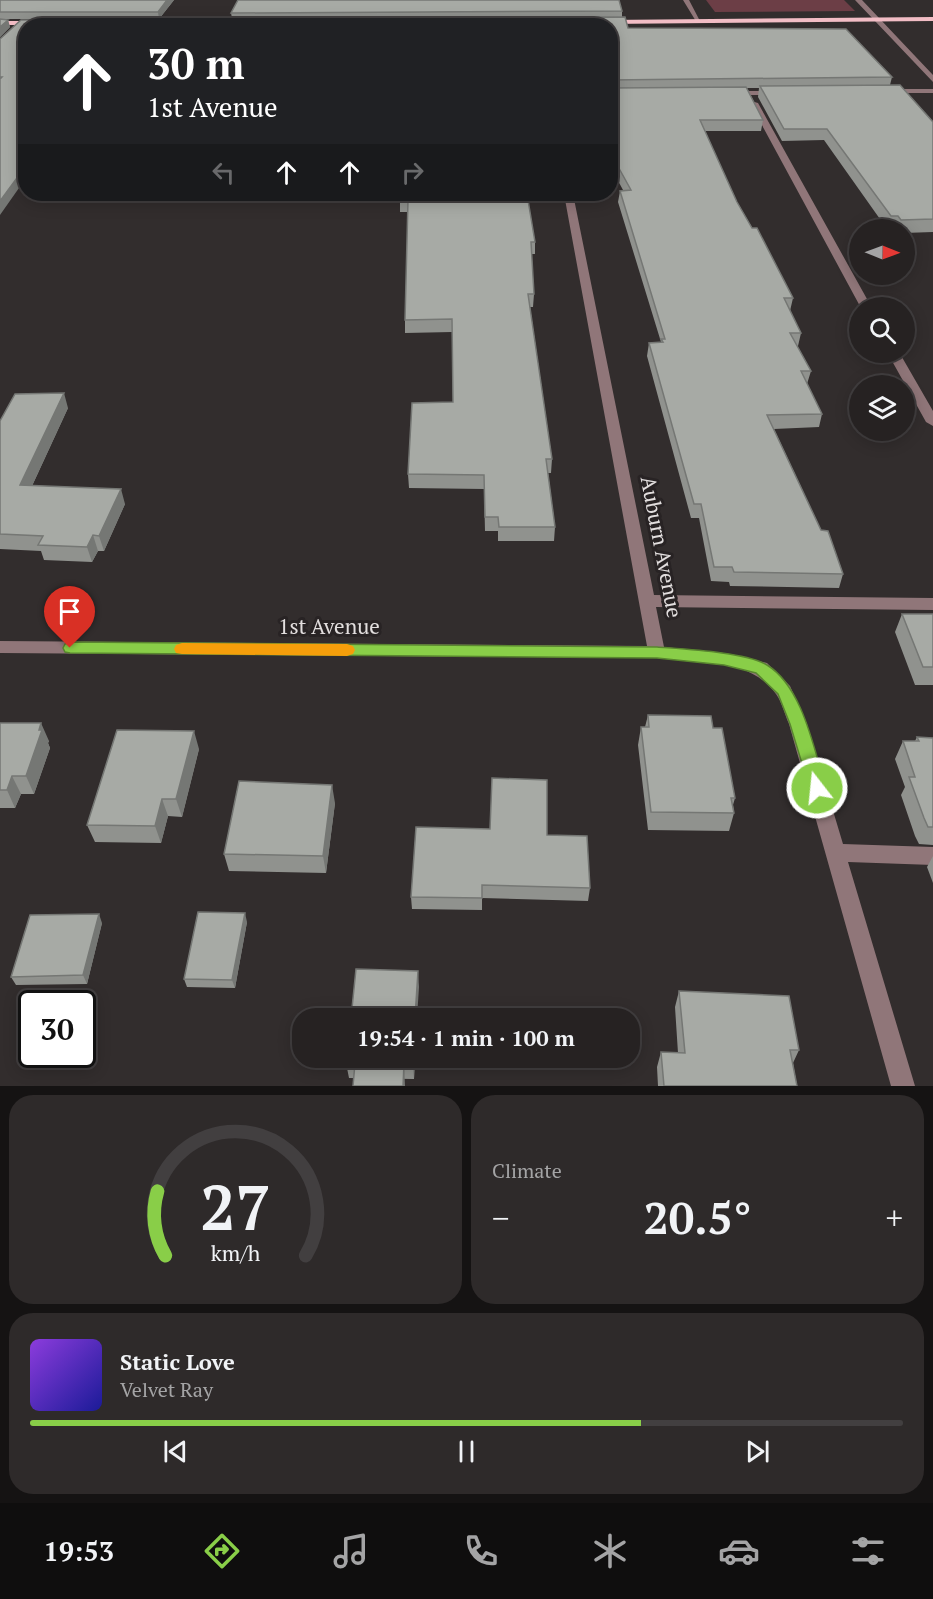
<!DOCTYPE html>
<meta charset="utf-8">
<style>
body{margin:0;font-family:"PT Serif",serif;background:#2e2a2a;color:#f1f3f6;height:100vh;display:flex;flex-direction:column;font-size:22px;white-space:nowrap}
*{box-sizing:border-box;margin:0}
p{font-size:20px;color:#a4a4a5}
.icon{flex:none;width:33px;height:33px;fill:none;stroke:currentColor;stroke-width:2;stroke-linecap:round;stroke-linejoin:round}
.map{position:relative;height:1086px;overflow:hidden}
.sheet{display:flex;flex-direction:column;gap:9px;padding:9px;background:#151313;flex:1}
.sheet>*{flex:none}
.banner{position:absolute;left:18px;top:18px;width:600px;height:183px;border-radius:24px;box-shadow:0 3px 15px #0003,0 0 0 2px #423f40;background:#202124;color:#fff;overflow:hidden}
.needle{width:39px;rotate:91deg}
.tools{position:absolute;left:849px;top:219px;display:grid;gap:12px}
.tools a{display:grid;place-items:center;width:66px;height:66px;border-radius:50%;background:#262222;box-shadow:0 3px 15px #0003,0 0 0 2px #423f40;font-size:30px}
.speed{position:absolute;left:18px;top:990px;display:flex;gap:12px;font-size:30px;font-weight:700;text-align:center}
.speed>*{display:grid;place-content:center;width:78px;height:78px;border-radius:50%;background:#262222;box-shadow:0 3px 15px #0003,0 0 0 2px #423f40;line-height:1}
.speed .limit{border:3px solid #111;border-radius:9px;background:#fff;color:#111}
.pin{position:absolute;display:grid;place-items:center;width:51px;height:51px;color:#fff;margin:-62px -26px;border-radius:50% 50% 50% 0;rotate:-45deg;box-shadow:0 0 6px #0007}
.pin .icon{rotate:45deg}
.me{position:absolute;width:66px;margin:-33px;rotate:344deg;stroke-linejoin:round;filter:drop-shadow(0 0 4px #0008)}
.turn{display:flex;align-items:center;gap:21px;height:126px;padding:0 30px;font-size:27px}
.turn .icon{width:78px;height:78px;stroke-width:2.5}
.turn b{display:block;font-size:42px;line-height:51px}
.lanes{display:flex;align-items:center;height:57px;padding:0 30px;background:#0003;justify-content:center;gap:30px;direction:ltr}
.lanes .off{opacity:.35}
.big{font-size:45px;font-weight:700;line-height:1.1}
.sheet .tile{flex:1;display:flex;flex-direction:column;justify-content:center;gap:9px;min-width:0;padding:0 21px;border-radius:24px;background:#2e2a2a}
.sheet .dial{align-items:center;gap:0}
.dial svg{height:156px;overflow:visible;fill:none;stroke:#423f40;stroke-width:7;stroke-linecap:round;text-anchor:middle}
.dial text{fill:#f1f3f6;stroke:none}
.song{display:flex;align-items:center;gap:18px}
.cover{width:72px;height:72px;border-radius:9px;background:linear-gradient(135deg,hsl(270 70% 55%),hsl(240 70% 35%))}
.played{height:6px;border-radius:3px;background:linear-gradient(90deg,#89ce48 70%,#423f40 70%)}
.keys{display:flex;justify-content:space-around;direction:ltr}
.heat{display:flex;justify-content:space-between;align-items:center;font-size:33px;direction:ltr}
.sheet .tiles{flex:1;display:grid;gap:9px;grid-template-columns:1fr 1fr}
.tile:last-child{grid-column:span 2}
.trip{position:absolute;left:292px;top:1008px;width:348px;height:60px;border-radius:24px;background:#262222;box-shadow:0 3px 15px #0003,0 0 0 2px #423f40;font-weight:700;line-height:60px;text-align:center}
.tabs{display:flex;height:96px;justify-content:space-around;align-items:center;background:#0f0e0e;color:#a4a4a5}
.tabs .icon{width:42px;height:42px}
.tabs .selected{color:#89ce48}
.tabs b{font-size:27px;color:#f1f3f6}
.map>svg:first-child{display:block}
.green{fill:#6c3e46}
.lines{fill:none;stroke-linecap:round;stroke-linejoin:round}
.minor{fill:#907679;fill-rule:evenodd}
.major{fill:#f2bdc5;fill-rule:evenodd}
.wall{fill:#90928e}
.shaded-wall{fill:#757774}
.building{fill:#a7aaa5;stroke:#757774;stroke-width:1.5}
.route{fill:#89ce48;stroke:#59862f;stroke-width:1.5}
.slow{fill:#f59e0b}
.labels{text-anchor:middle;stroke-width:6;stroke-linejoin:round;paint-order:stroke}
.street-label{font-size:21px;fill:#e2dede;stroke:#282324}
</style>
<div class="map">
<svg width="933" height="1086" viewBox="0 0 933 1086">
<rect width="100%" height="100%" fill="#322d2d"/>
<path class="green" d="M706 0H844L855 11 715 12Z"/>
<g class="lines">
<path class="minor" d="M683 0H689L701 23H697Z
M855 0H862L933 75V82Z
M882 89H933V93H885L881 91Z
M729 91H777L781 93 777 95H726V91Z
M751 101 758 103 872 308H861L750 103Z
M564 194H573L654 595 933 598V610L656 607 664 647 724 653 767 663 790 686 807 724 843 844 933 847V865L848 862 915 1086H891L789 724C785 715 782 702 776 694 751 658 697 662 657 658L0 653V641L647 646Z
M887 352H899L933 411V426L926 422Z"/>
<path class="major" d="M933 17V21L606 24 603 22 606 20Z
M0 21H36L39 23 36 25H0Z
M132 21 243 22 246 24H130Z"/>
</g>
<path class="wall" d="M0 0H174L159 19H2L8 20 10 27 0 37Z
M622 11V17L628 28 892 77 890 85 933 122V232L904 233V230L887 229 824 140 782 141 758 97 759 88H747L763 120 761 131H705L737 202 793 298 790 311 801 333 798 346H797L811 371 807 384 822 414 819 427 774 429 821 530 843 574 839 588 730 586 729 582 711 581 699 518H691L647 356 649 343 661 342 618 202 620 191 623 190 610 166V26L232 18 231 13Z
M400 194 535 242V254H531L534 294 533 307H530L552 459 551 473H548L555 527 554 541H498V531H485L484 489 409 488 408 474 453 402 452 332 405 333V320L408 212H400Z
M68 408 32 486 125 504 104 551H98L92 562 44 560 41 551 0 549V421Z
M902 614H933V685H915L895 632Z
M648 715 713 728 735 798 733 805 734 813 729 831 648 830 638 745 641 727H645Z
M0 723 49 741 48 743 50 748 34 794H21L15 808H0Z
M917 737 933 738V845L919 844 915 836 901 795 905 787 895 759 903 741H915Z
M199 749 182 817 168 816 161 843 95 842 87 825Z
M335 803 326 873 229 871 224 854Z
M547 835 590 888 588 901 482 898V910L412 909 411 897Z
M933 856V883L927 867Z
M247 922 235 988 187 987 184 979Z
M102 923 87 984 16 985 11 977Z
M679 991 799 1050 793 1063 797 1086H658L657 1067 661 1052 678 1053 675 1007Z
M415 1058 414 1079 349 1078 346 1063Z"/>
<path class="shaded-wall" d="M167 0H174L159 19 158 12Z
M8 20 10 27 0 37V27Z
M152 20 153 26H147Z
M25 167 26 178 0 215V201Z
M64 393 68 408 25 501 20 485Z
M121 489 125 504 104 551 99 536Z
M93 535 98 551 92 562 87 547Z
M41 723 49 741 48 743 50 748 34 794 26 776Z
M194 731 199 749 182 817 176 799Z
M12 776 21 794 15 808 7 790Z
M332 785 335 803 326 873 323 856Z
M162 799 168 816 161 843 155 826Z
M245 913 247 922 235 988 232 980Z
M99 914 102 923 87 984 83 975Z
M418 971 419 987 417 1018H415Z
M413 1058H415L414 1079 413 1064Z
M404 1064 405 1086H403Z"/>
<path class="building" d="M0 0H167L158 12H0Z
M238 0H619L622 11 231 13Z
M625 17 628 28 846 29 892 77 610 80V26H223L226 18Z
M0 19 8 20 0 27Z
M21 20H152L147 26H26V167H25L0 201V79L2 77H0V39Z
M900 85 933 122V219L901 220 898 216H891L827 129H784L760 86Z
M610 87 611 88 746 87 763 120H700L737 202 752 228H757L793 298H784L801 333H790L811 371H801L822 414 767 415 821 530 828 531 843 574 734 572 732 567H714L701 504H694L649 343 663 342 661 339H665L620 191 631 190 610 152Z
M400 194H527L535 242H531L534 294H528L552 459H546L555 527H499L498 517H485L484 475 408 474 412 403 453 402 452 319 405 320 408 200H400Z
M64 393 20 485 121 489 99 536 93 535 87 547 38 545 43 536 0 534V421L15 394Z
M902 614H933V667H923Z
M648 715 711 716 713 728H722L735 798H731L734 813 651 812 641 727H649Z
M0 723H41L39 730H42L26 776H12L7 790H0Z
M117 730 194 731 176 799H162L155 826 87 825Z
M917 737 933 738V827H928L924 818 909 777H915L903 741H919Z
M492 778 547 780V835L587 836 590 888 482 885V898L411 897 416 827 490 829Z
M239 781 332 785 323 856 224 854Z
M198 912 245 913 232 980 184 979Z
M99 914 83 975 11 977 30 915Z
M356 969 418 971 415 1018H351Z
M679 991 789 996 799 1050H790L797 1086H664L661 1052 685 1053Z
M347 1058H413V1064H404L403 1086H353L355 1063H346Z"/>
<path class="route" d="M70 642 657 647C682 649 747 652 767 665 803 687 814 750 826 788L823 793 817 796 811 793 790 724 778 694 756 673 724 665 657 658 70 653 65 652 63 648 65 644Z"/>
<path class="slow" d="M182 643 347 644 353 646 355 650 353 654 347 656 182 654 176 653 174 649 176 645Z"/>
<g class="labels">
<g class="street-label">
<text transform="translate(661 547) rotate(79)" y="7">Auburn Avenue</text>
<text x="329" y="634">1st Avenue</text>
</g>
</g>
</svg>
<div class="tools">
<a><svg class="needle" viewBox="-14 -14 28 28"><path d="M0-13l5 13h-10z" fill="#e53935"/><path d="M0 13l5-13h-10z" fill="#a4a4a5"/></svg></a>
<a><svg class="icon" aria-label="search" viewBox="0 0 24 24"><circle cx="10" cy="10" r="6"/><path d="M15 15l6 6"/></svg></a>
<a><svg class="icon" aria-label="layers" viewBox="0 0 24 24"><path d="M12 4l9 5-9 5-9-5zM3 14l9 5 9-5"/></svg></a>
</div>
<div class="speed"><div class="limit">30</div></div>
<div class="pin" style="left:70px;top:648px;background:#d93025"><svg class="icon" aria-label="arrive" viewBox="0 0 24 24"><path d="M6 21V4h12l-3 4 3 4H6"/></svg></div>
<svg class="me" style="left:817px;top:788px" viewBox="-20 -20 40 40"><circle r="17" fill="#89ce48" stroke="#fff" stroke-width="3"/><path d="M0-11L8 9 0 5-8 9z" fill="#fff"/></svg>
<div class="trip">19:54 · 1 min · 100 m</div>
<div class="banner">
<div class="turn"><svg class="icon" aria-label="ahead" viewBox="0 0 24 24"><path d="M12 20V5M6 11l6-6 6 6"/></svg><div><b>30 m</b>1st Avenue</div></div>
<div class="lanes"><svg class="icon off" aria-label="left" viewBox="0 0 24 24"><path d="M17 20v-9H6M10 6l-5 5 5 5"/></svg><svg class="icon" aria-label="ahead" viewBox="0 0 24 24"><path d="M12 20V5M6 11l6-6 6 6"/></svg><svg class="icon" aria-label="ahead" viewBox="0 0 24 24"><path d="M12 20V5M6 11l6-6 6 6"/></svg><svg class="icon off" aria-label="right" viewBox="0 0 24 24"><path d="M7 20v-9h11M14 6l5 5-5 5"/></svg></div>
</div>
</div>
<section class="sheet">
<div class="tiles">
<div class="tile dial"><svg viewBox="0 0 100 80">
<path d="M14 69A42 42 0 1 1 86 69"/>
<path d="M14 69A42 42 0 0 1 10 36" stroke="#89ce48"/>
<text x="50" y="56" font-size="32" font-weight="700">27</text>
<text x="50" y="72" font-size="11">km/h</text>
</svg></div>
<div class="tile"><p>Climate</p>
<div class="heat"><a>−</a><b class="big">20.5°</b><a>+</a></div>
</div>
<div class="tile">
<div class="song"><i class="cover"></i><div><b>Static Love</b><p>Velvet Ray</p></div></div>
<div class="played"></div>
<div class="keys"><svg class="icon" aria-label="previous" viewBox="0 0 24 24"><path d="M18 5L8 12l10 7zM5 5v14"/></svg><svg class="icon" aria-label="pause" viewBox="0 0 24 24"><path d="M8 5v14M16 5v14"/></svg><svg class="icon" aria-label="next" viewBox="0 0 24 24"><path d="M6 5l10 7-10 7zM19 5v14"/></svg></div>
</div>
</div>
</section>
<nav class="tabs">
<b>19:53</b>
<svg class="icon selected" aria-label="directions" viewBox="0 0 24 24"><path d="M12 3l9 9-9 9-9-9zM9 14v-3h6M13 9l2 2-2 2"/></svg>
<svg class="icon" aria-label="music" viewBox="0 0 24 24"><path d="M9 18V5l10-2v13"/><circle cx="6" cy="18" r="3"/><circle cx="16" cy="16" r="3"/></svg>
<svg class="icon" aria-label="phone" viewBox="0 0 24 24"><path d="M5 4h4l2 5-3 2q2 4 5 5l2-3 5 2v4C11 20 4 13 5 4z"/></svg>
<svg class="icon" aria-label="climate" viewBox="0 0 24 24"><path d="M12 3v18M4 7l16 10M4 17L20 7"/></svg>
<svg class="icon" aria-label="car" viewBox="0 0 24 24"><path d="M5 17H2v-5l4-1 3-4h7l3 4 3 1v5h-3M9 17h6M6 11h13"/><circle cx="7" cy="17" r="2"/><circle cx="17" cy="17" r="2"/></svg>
<svg class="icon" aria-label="filters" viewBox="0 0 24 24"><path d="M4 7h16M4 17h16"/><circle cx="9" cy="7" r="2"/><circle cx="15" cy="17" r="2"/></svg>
</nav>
